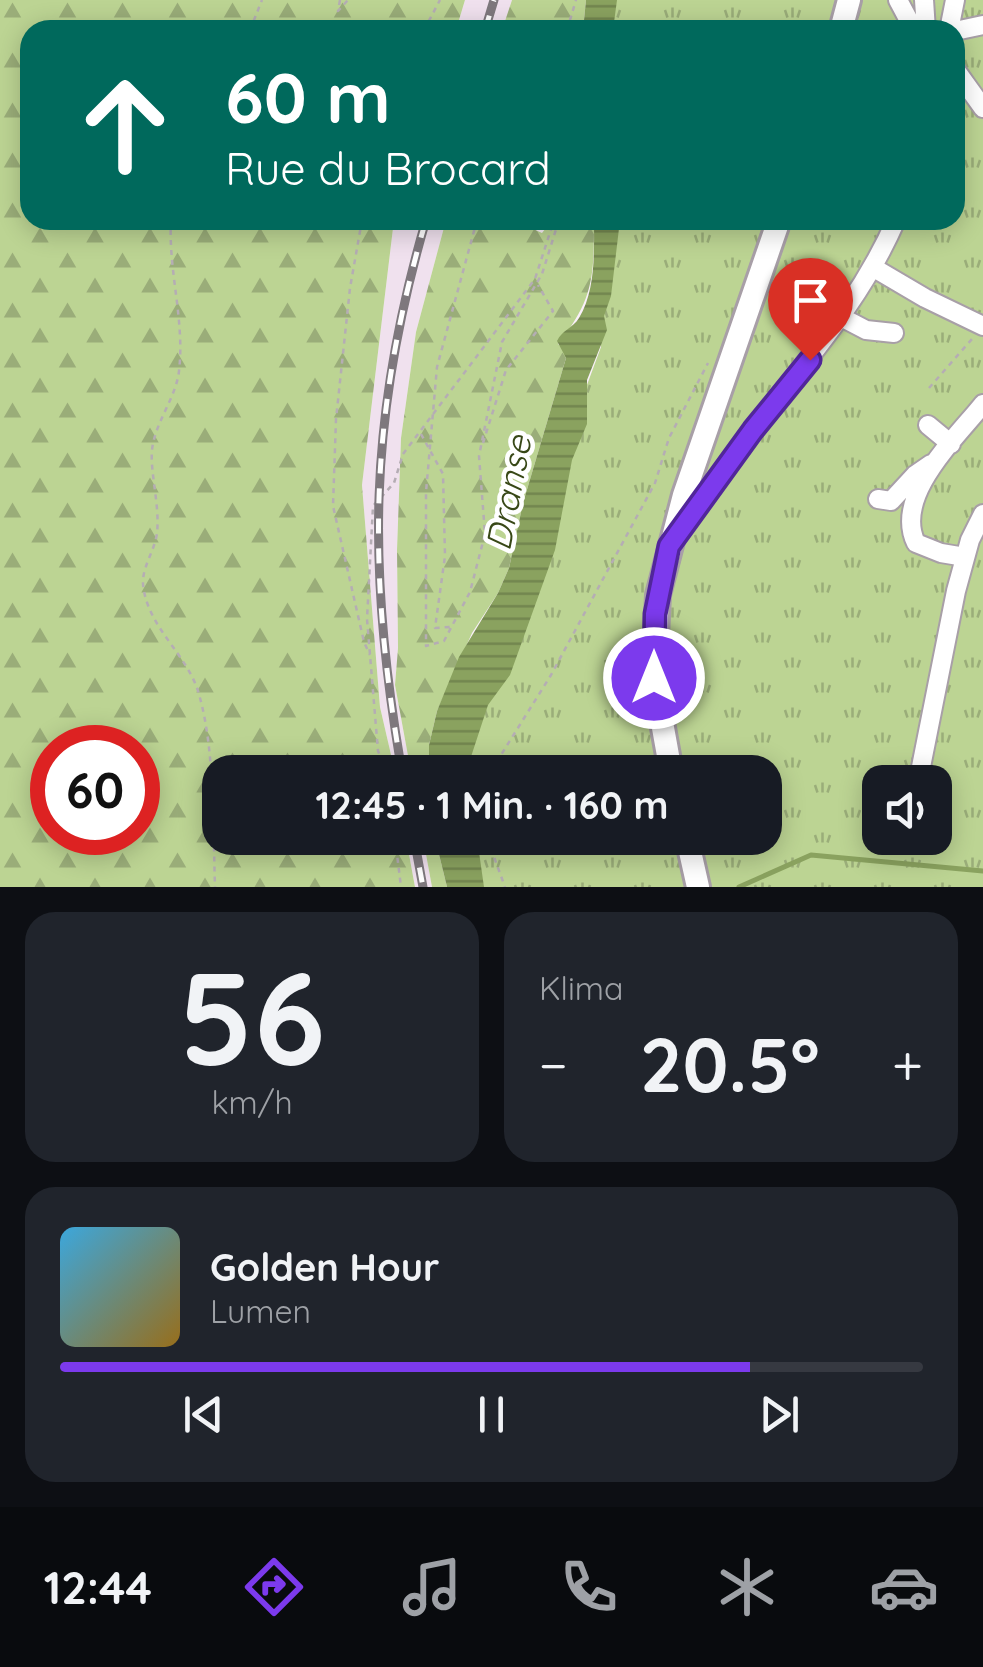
<!DOCTYPE html>
<html lang="de">
<meta charset="utf-8">
<style>
body{margin:0;font-family:Quicksand,sans-serif;background:#20242c;color:#f1f3f6;height:100vh;display:flex;flex-direction:column;font-size:38px;white-space:nowrap}
*{box-sizing:border-box;margin:0}
p{font-size:32px;color:#9ea1a6}
.icon{flex:none;width:55px;height:55px;fill:none;stroke:currentColor;stroke-width:2;stroke-linecap:round;stroke-linejoin:round}
.map{position:relative;height:887px;overflow:hidden}
.drawer{display:flex;flex-direction:column;gap:25px;padding:25px;background:#0d0f14;flex:1}
.drawer>*{flex:none}
.banner{position:absolute;left:20px;top:20px;width:945px;height:210px;border-radius:30px;box-shadow:0 5px 25px #0003;background:#00695c;color:#fff;overflow:hidden}
.fabs{position:absolute;left:862px;top:765px;display:grid;gap:20px}
.fabs a{display:grid;place-items:center;width:90px;height:90px;border-radius:20px;background:#171b24;box-shadow:0 5px 25px #0003;font-size:50px}
.speed{position:absolute;left:30px;top:725px;display:flex;gap:20px;font-size:50px;font-weight:700;text-align:center}
.speed>*{display:grid;place-content:center;width:130px;height:130px;border-radius:50%;background:#171b24;box-shadow:0 5px 25px #0003;line-height:1}
.speed .limit{border:15px solid #d22;background:#fff;color:#111}
.pin{position:absolute;display:grid;place-items:center;width:85px;height:85px;color:#fff;margin:-102px -42px;border-radius:50% 50% 50% 0;rotate:-45deg;box-shadow:0 0 10px #0007}
.pin .icon{rotate:45deg}
.me{position:absolute;width:110px;margin:-55px;rotate:0deg;stroke-linejoin:round;filter:drop-shadow(0 0 8px #0008)}
.turn{display:flex;align-items:center;gap:35px;height:210px;padding:0 40px;font-size:45px}
.turn .icon{width:130px;height:130px;stroke-width:2.5}
.turn b{display:block;font-size:70px;line-height:85px}
.big{font-size:75px;font-weight:700;line-height:1.1}
.drawer .tile{flex:1;display:flex;flex-direction:column;justify-content:center;gap:15px;min-width:0;padding:0 35px;border-radius:30px;background:#20242c}
.drawer .dial{align-items:center;gap:0}
.dial b{font-size:130px;line-height:1}
.song{display:flex;align-items:center;gap:30px}
.cover{width:120px;height:120px;border-radius:15px;background:linear-gradient(135deg,hsl(200 70% 55%),hsl(40 70% 35%))}
.played{height:10px;border-radius:5px;background:linear-gradient(90deg,#7c3aed 80%,#363941 80%)}
.keys{display:flex;justify-content:space-around;direction:ltr}
.heat{display:flex;justify-content:space-between;align-items:center;font-size:55px;direction:ltr}
.drawer .tiles{flex:1;display:grid;gap:25px;grid-template-columns:1fr 1fr}
.tile:last-child{grid-column:span 2}
.trip{position:absolute;left:202px;top:755px;width:580px;height:100px;border-radius:30px;background:#171b24;box-shadow:0 5px 25px #0003;font-weight:700;line-height:100px;text-align:center}
.dock{display:flex;height:160px;justify-content:space-around;align-items:center;background:#090b0e;color:#9ea1a6}
.dock .icon{width:70px;height:70px}
.dock .active{color:#7c3aed}
.dock b{font-size:45px;color:#f1f3f6}
.map>svg:first-child{display:block}
.built{fill:#f0e1ee}
.forest{fill:url(#forest-firs);fill-rule:evenodd}
.park{fill:url(#park-tufts);fill-rule:evenodd}
.water{fill:url(#water-rules)}
.lines{fill:none;stroke-linecap:round;stroke-linejoin:round}
.stream{stroke:#8aa25f;stroke-width:5}
.minor-casing{stroke:#a89fa7;stroke-width:22}
.major-casing{stroke:#a89fa7;stroke-width:28}
.path{stroke:#b5adb4;stroke-width:2.5;stroke-dasharray:5 5;stroke-linecap:butt}
.minor{stroke:#fff;stroke-width:18}
.major{stroke:#fff;stroke-width:22}
.rail-casing{stroke:#7e787d;stroke-width:9}
.rail{stroke:#fff;stroke-width:5;stroke-dasharray:15;stroke-linecap:butt}
.route-casing{stroke:#51269a;stroke-width:25}
.route{stroke:#7c3aed;stroke-width:18}
.labels{text-anchor:middle;stroke-width:9;stroke-linejoin:round;paint-order:stroke}
.water-label{font-size:35px;font-style:italic;fill:#384817;stroke:#fff}
</style>
<div class="map">
<svg width="983" height="887" viewBox="0 0 983 887">
<defs>
<pattern id="forest-firs" width="22" height="20" patternUnits="userSpaceOnUse" patternTransform="scale(2.5)"><rect width="22" height="20" fill="#bcd493"/><path d="M5 1l3.5 6h-7zM16 11l3.5 6h-7z" fill="#9aad79"/></pattern>
<pattern id="park-tufts" width="24" height="20" patternUnits="userSpaceOnUse" patternTransform="scale(2.5)"><rect width="24" height="20" fill="#bcd493"/><path d="M3 7l-1-3M5 7V3M7 7l1-3M15 17l-1-3M17 17v-4M19 17l1-3" fill="none" stroke="#9aad79"/></pattern>
<pattern id="water-rules" width="6" height="5" patternUnits="userSpaceOnUse" patternTransform="scale(2.5)"><rect width="6" height="5" fill="#8aa25f"/><path d="M0 2.5h6" fill="none" stroke="#72854f"/></pattern>
</defs>
<rect width="100%" height="100%" fill="#faf0f9"/>
<path class="built" d="M465 0H512L502 30H456Z
M394 220H446L416 332 401 438 397 550 398 648 395 685 411 772H395L380 707 362 485Z
M406 838H423L432 887H415Z"/>
<path class="forest" d="M0 0H465L456 30H30V220H394L362 485 380 707 395 772H220V838H406L415 887H0ZM52 748H138V832H52Z
M512 0H586L583 30H502Z
M446 220H530L531 228 542 233 552 220H594C594 276 594 299 558 344L564 349 566 358 523 503 509 568 498 593 472 633 437 711 429 745V772H411L395 685 398 648 397 550 401 438 416 332Z
M423 838H435L447 887H432Z"/>
<path class="park" d="M599 0H983V887H470L454 838H765V772H458L480 674 601 347 599 220H955V30H596ZM880 782H935V838H880Z"/>
<path class="water" d="M586 0H617L613 30H583Z
M594 220H620L611 296 604 316 607 330 587 380V424L572 460 555 550 510 675 488 705 466 772H429V745L437 711 459 657 498 593 509 568 523 503 566 358 557 341C562 330 573 328 579 318 596 290 594 251 594 220Z
M435 838H477L484 887H447Z"/>
<g class="lines">
<path class="stream" d="M739 887 811 855 983 871"/>
<defs>
<path id="minor" d="M898 0 914 30
M924 0 926 30
M949 30 955 0
M955 31 983 25
M955 69 983 108
M874 268 925 298 983 326
M843 318 866 330 894 333
M928 425 951 444
M878 499 891 501 915 475 931 464
M675 537C705 499 732 457 762 418 813 352 862 298 896 220
M965 557 941 553 916 543C893 496 956 438 983 404
M919 777 956 591 970 540 983 514"/>
<path id="major" d="M841 30 849 0
M671 772 654 678 658 595 684 495 779 220
M687 838 698 887"/>
</defs>
<use href="#minor" class="minor-casing"/>
<use href="#major" class="major-casing"/>
<path class="path" d="M340 0 338 11 348 0
M250 30 262 0
M424 30 440 0
M567 30 576 0
M171 220C168 271 185 320 179 371 176 398 155 422 152 450 150 473 160 506 157 533 155 550 142 567 143 584 147 629 190 655 200 698 215 753 213 829 215 887
M362 220 350 288 336 419 333 506 364 642 370 655
M477 220 437 367 426 492V646L444 641 470 592 485 534 479 456 502 342 542 274 559 220
M929 388 972 339
M421 434 443 474 445 556 435 628 450 627
M483 443 506 370 553 311 538 285
M387 772 378 751 367 619 373 506 394 483 403 454 535 279 554 220
M496 772V763L551 675 655 483 669 438 708 363
M395 838 401 887
M494 838V857L505 887"/>
<use href="#minor" class="minor"/>
<use href="#major" class="major"/>
<defs>
<path id="rail" d="M485 30 494 0
M402 772C367 571 368 418 426 220
M414 838 423 887"/>
</defs>
<use href="#rail" class="rail-casing"/>
<use href="#rail" class="rail"/>
</g>
<g class="lines">
<defs>
<path id="route" d="M654 678 655 614 669 546 753 430 810 360"/>
</defs>
<use href="#route" class="route-casing"/>
<use href="#route" class="route"/>
</g>
<g class="labels">
<g class="water-label">
<text transform="translate(509 493) rotate(-79)" y="12">Dranse</text>
</g>
</g>
</svg>
<div class="fabs">
<a><svg class="icon" aria-label="sound" viewBox="0 0 24 24"><path d="M4 9h4l5-4v14l-5-4H4zM17 9q2 3 0 6"/></svg></a>
</div>
<div class="speed"><div class="limit">60</div></div>
<div class="pin" style="left:810px;top:360px;background:#d93025"><svg class="icon" aria-label="arrive" viewBox="0 0 24 24"><path d="M6 21V4h12l-3 4 3 4H6"/></svg></div>
<svg class="me" style="left:654px;top:678px" viewBox="-20 -20 40 40"><circle r="17" fill="#7c3aed" stroke="#fff" stroke-width="3"/><path d="M0-11L8 9 0 5-8 9z" fill="#fff"/></svg>
<div class="trip">12:45 · 1 Min. · 160 m</div>
<div class="banner">
<div class="turn"><svg class="icon" aria-label="ahead" viewBox="0 0 24 24"><path d="M12 20V5M6 11l6-6 6 6"/></svg><div><b>60 m</b>Rue du Brocard</div></div>
</div>
</div>
<section class="drawer">
<div class="tiles">
<div class="tile dial"><b>56</b><p>km/h</p></div>
<div class="tile"><p>Klima</p>
<div class="heat"><a>−</a><b class="big">20.5°</b><a>+</a></div>
</div>
<div class="tile">
<div class="song"><i class="cover"></i><div><b>Golden Hour</b><p>Lumen</p></div></div>
<div class="played"></div>
<div class="keys"><svg class="icon" aria-label="previous" viewBox="0 0 24 24"><path d="M18 5L8 12l10 7zM5 5v14"/></svg><svg class="icon" aria-label="pause" viewBox="0 0 24 24"><path d="M8 5v14M16 5v14"/></svg><svg class="icon" aria-label="next" viewBox="0 0 24 24"><path d="M6 5l10 7-10 7zM19 5v14"/></svg></div>
</div>
</div>
</section>
<nav class="dock">
<b>12:44</b>
<svg class="icon active" aria-label="directions" viewBox="0 0 24 24"><path d="M12 3l9 9-9 9-9-9zM9 14v-3h6M13 9l2 2-2 2"/></svg>
<svg class="icon" aria-label="music" viewBox="0 0 24 24"><path d="M9 18V5l10-2v13"/><circle cx="6" cy="18" r="3"/><circle cx="16" cy="16" r="3"/></svg>
<svg class="icon" aria-label="phone" viewBox="0 0 24 24"><path d="M5 4h4l2 5-3 2q2 4 5 5l2-3 5 2v4C11 20 4 13 5 4z"/></svg>
<svg class="icon" aria-label="climate" viewBox="0 0 24 24"><path d="M12 3v18M4 7l16 10M4 17L20 7"/></svg>
<svg class="icon" aria-label="car" viewBox="0 0 24 24"><path d="M5 17H2v-5l4-1 3-4h7l3 4 3 1v5h-3M9 17h6M6 11h13"/><circle cx="7" cy="17" r="2"/><circle cx="17" cy="17" r="2"/></svg>
</nav>
